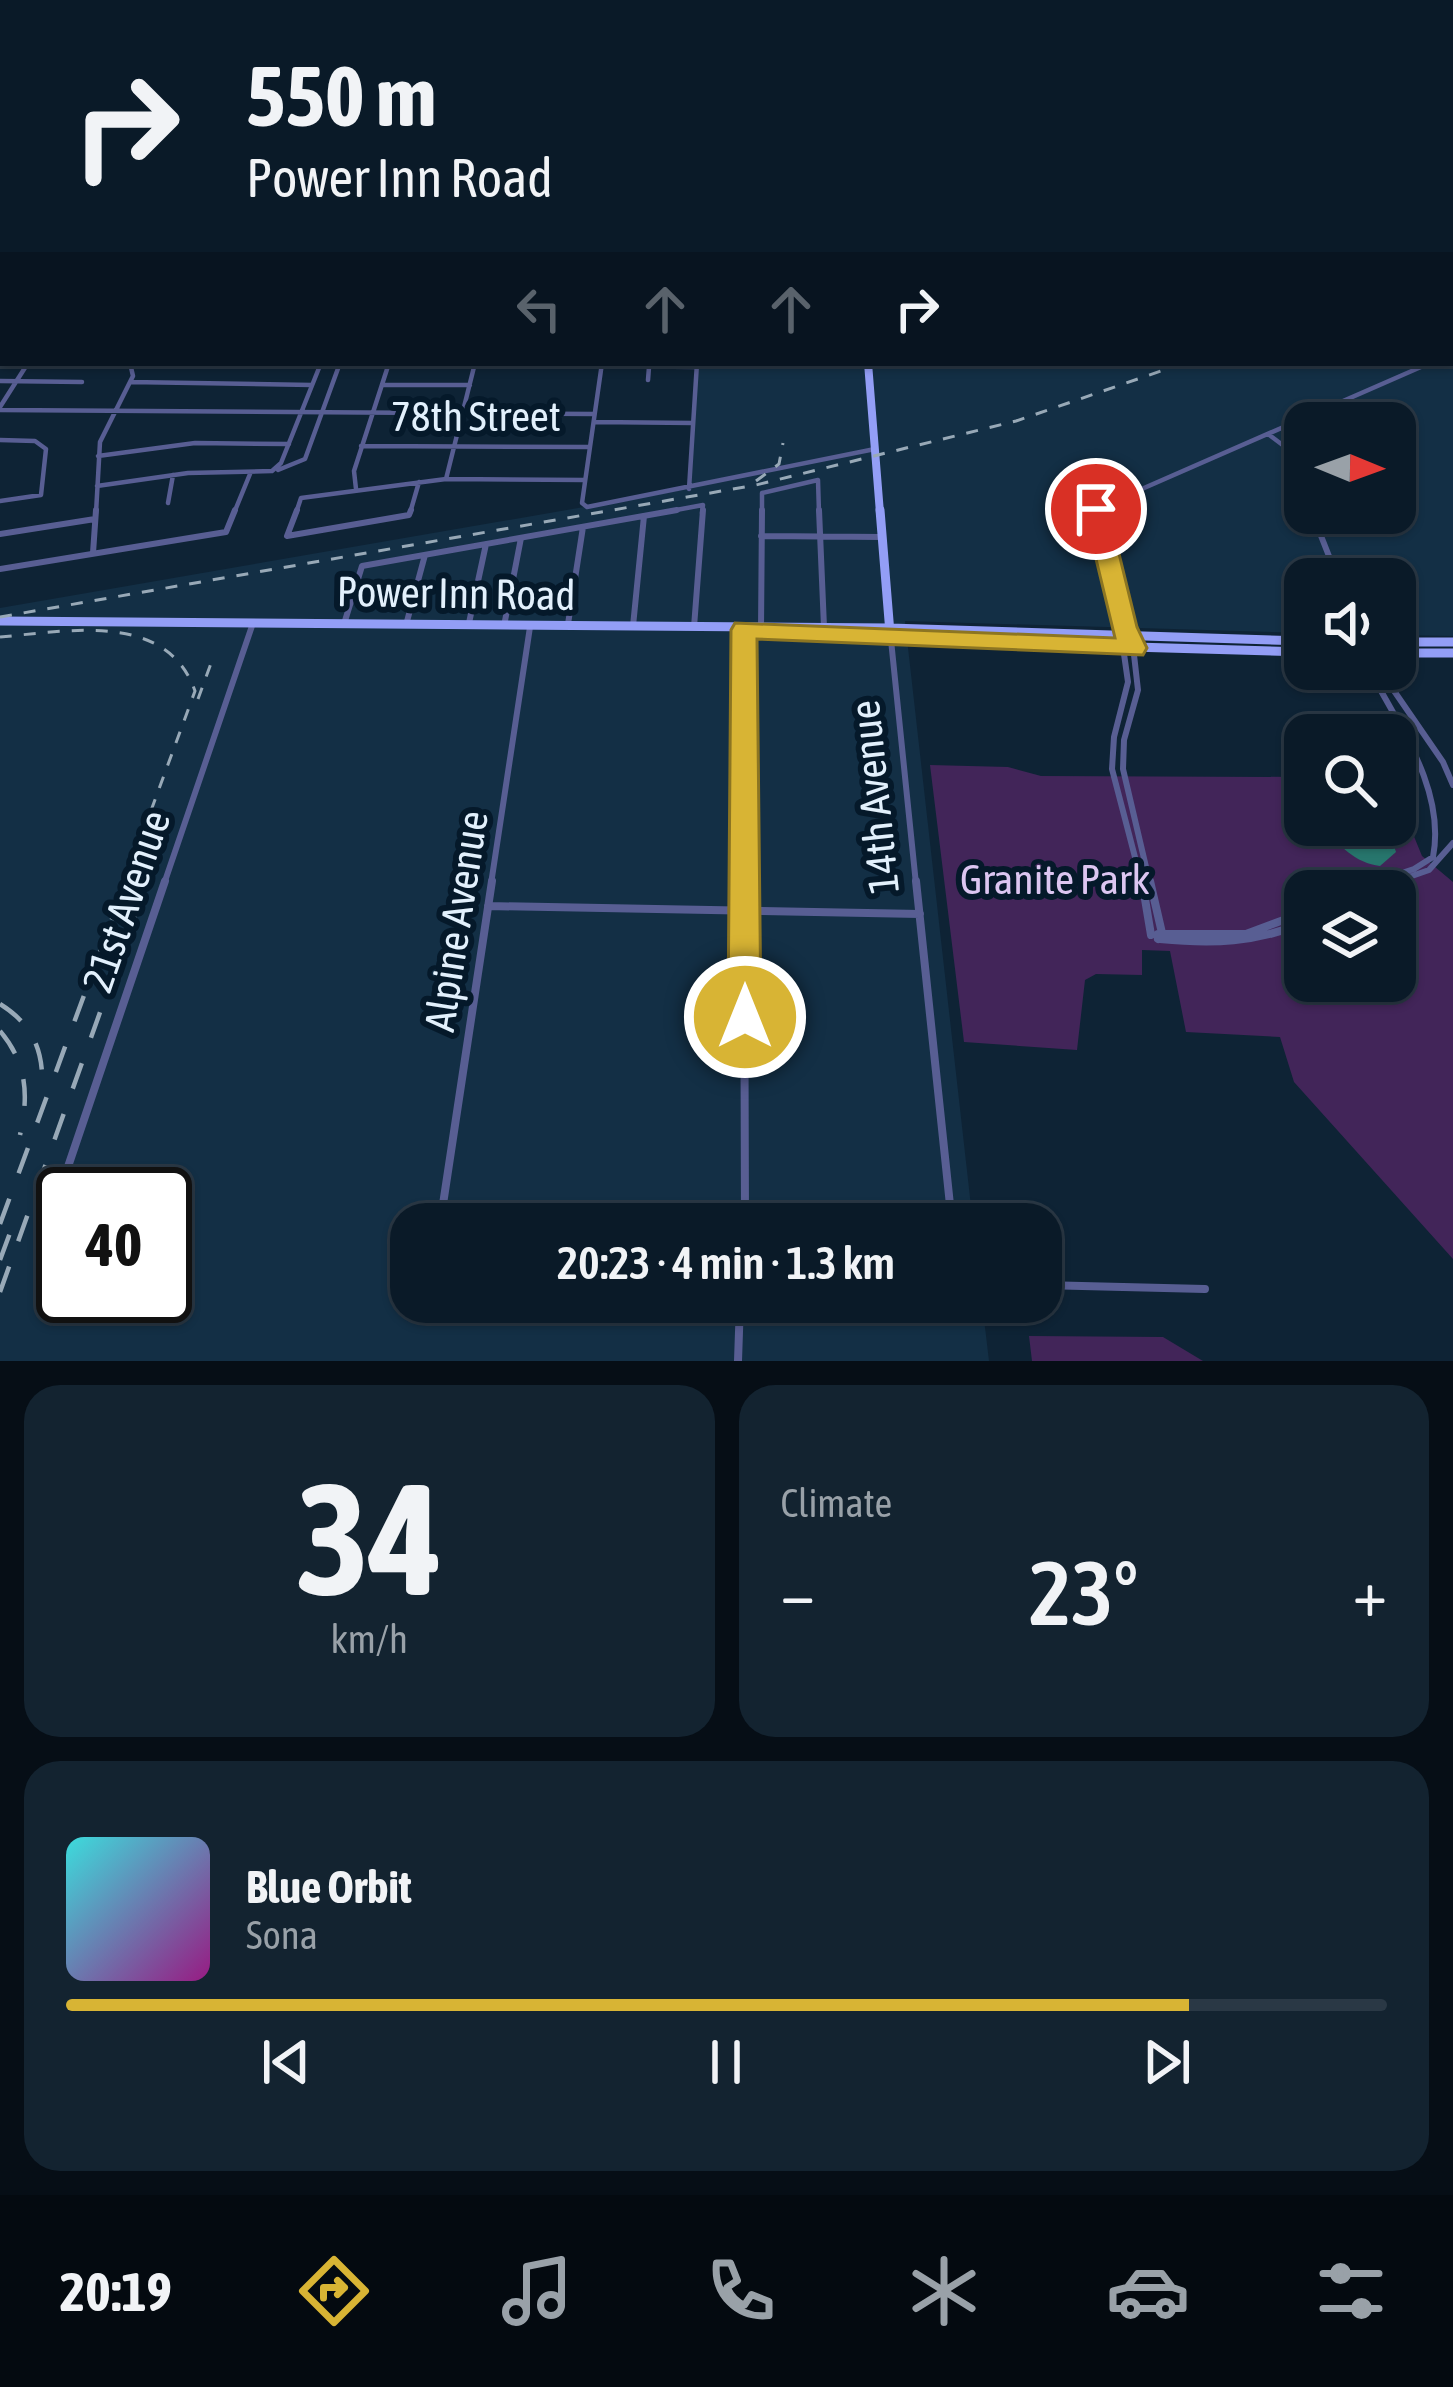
<!DOCTYPE html>
<meta charset="utf-8">
<style>
body{margin:0;font-family:"Asap Condensed",sans-serif;background:#132330;color:#f1f3f6;height:100vh;display:flex;flex-direction:column;font-size:45px;white-space:nowrap}
*{box-sizing:border-box;margin:0}
p{font-size:39px;color:#99a1a8}
.icon{flex:none;width:66px;height:66px;fill:none;stroke:currentColor;stroke-width:2;stroke-linecap:round;stroke-linejoin:round}
.map{position:relative;height:1361px;overflow:hidden}
.drawer{display:flex;flex-direction:column;gap:24px;padding:24px;background:#060e16;flex:1}
.drawer>*{flex:none}
.hud{position:absolute;left:0px;top:0px;width:1455px;height:366px;box-shadow:0 3px 9px #0004,0 0 0 3px #2a3845;background:#0a1a28;color:#f1f3f6;overflow:hidden}
.needle{width:78px;rotate:91deg}
.controls{position:absolute;left:1284px;top:402px;display:grid;gap:24px}
.controls a{display:grid;place-items:center;width:132px;height:132px;border-radius:24px;background:#0a1a28;box-shadow:0 3px 9px #0004,0 0 0 3px #2a3845;font-size:60px}
.speed{position:absolute;left:36px;top:1167px;display:flex;gap:24px;font-size:60px;font-weight:700;text-align:center}
.speed>*{display:grid;place-content:center;width:156px;height:156px;border-radius:50%;background:#0a1a28;box-shadow:0 3px 9px #0004,0 0 0 3px #2a3845;line-height:1}
.speed .limit{border:6px solid #111;border-radius:18px;background:#fff;color:#111}
.pin{position:absolute;display:grid;place-items:center;width:102px;height:102px;color:#fff;margin:-51px;border:6px solid #fff;border-radius:50%;box-shadow:0 3px 12px #0007}
.me{position:absolute;width:132px;margin:-66px;rotate:0deg;stroke-linejoin:round;filter:drop-shadow(0 0 9px #0008)}
.turn{display:flex;align-items:center;gap:42px;height:252px;padding:0 48px;font-size:54px}
.turn .icon{width:156px;height:156px;stroke-width:2.5}
.turn b{display:block;font-size:84px;line-height:102px}
.lanes{display:flex;align-items:center;height:114px;padding:0 48px;background:#0003;justify-content:center;gap:60px;direction:ltr}
.lanes .off{opacity:.35}
.big{font-size:90px;font-weight:600;line-height:1.1}
.drawer .tile{flex:1;display:flex;flex-direction:column;justify-content:center;gap:18px;min-width:0;padding:0 42px;border-radius:36px;background:#132330}
.drawer .dial{align-items:center;gap:0}
.dial b{font-size:156px;line-height:1}
.song{display:flex;align-items:center;gap:36px}
.cover{width:144px;height:144px;border-radius:18px;background:linear-gradient(135deg,hsl(180 70% 55%),hsl(310 70% 35%))}
.played{height:12px;border-radius:6px;background:linear-gradient(90deg,#d8b434 85%,#2a3845 85%)}
.keys{display:flex;justify-content:space-around;direction:ltr}
.heat{display:flex;justify-content:space-between;align-items:center;font-size:66px;direction:ltr}
.drawer .tiles{flex:1;display:grid;gap:24px;grid-template-columns:1fr 1fr}
.tile:last-child{grid-column:span 2}
.trip{position:absolute;left:390px;top:1203px;width:672px;height:120px;border-radius:36px;background:#0a1a28;box-shadow:0 3px 9px #0004,0 0 0 3px #2a3845;font-weight:600;line-height:120px;text-align:center}
.tabs{display:flex;height:192px;justify-content:space-around;align-items:center;background:#040a10;color:#99a1a8}
.tabs .icon{width:84px;height:84px}
.tabs .on{color:#d8b434}
.tabs b{font-size:54px;color:#f1f3f6}
.map>svg:first-child{display:block}
.built{fill:#132f45;fill-rule:evenodd}
.green{fill:#422559;fill-rule:evenodd}
.water{fill:#27766d}
.lines{fill:none;stroke-linecap:round;stroke-linejoin:round}
.minor-far3{stroke:#585e93;stroke-width:3}
.minor-far2{stroke:#585e93;stroke-width:4.5}
.minor-far1{stroke:#585e93;stroke-width:6}
.minor{stroke:#585e93;stroke-width:8}
.major-far2{stroke:#939ef6;stroke-width:6}
.major-far1{stroke:#939ef6;stroke-width:8}
.major{stroke:#939ef6;stroke-width:9}
.rail-far1{stroke:#98a9b7;stroke-width:3;stroke-dasharray:12 12;stroke-linecap:butt}
.rail{stroke:#98a9b7;stroke-width:4.5;stroke-dasharray:27 27;stroke-linecap:butt}
.route{fill:#d8b434;stroke:#8c7522;stroke-width:3}
.labels{text-anchor:middle;stroke-width:12;stroke-linejoin:round;paint-order:stroke}
.street-label{font-size:42px;fill:#e2f0fc;stroke:#05192a}
.park-label{font-size:42px;fill:#dcc6f1;stroke:#05192a}
</style>
<div class="map">
<svg width="1453" height="1361" viewBox="0 0 1453 1361">
<rect width="100%" height="100%" fill="#0e2335"/>
<path class="built" d="M1453 183V636L1395 635V579H1305V633L905 621 973 1224H411V1302H982L989 1361H0V608L688 489 697 363H1452ZM1305 423H1395V513H1305ZM63 1194H165V1296H63Z"/>
<path class="green" d="M930 765 1008 767 1041 776 1305 777V825H1395V790L1422 856 1453 882V1259L1294 1082 1280 1037 1186 1032 1170 951 1142 950V975L1096 974 1085 980 1077 1050 964 1042ZM1305 891H1395V981H1305Z
M1029 1336 1163 1337 1203 1361H1032Z"/>
<path class="water" d="M1326 825H1387L1396 852 1380 866C1356 863 1337 846 1326 825Z"/>
<g class="lines">
<path class="minor-far3" d="M685 0H773
M1158 0H1188
M0 54 3 50"/>
<path class="minor-far2" d="M602 363 582 503 587 507 875 449
M601 366 697 367
M648 380 649 367
M0 381 82 382
M130 382 312 385
M383 385H470
M0 407 28 363
M0 410 594 414
M595 422 693 423
M1268 434 1284 446 1305 497
M0 440 35 441 46 449 41 495 0 501
M361 446 590 447
M98 456 195 443 289 444
M278 470 305 459 340 363
M446 479 475 363
M97 486 188 473 272 471 281 463 321 363
M356 489 354 471 389 363
M689 489 697 363
M168 503 173 475
M96 513 100 442 133 376 130 363
M234 513 250 474
M296 513 301 498 446 479 585 480
M410 513 419 482
M660 513 703 505 702 513
M762 513V493L818 480 819 513
M1097 513 1096 509 1430 363"/>
<path class="minor-far1" d="M297 510 287 536 409 515 411 510
M819 510 824 627
M1096 510 1128 634
M1312 513 1338 579
M0 534 95 519
M761 536 882 537
M93 553 96 510
M0 569 226 532 235 510
M469 623 486 544
M344 624 362 566 677 510
M568 624 583 527
M406 625 425 555
M504 626 521 538
M633 626 644 516
M694 627 703 510
M761 629 762 510
M744 630V884
M891 640 916 884
M1133 646 1138 690 1124 740 1123 769 1150 884
M1123 647 1128 682 1114 737 1112 769 1142 884
M1379 669 1443 762 1453 785
M164 884 253 623
M491 884 530 627
M1368 884 1414 869 1433 857C1446 790 1399 726 1369 669
M1389 884 1429 870 1453 843"/>
<path class="minor" d="M744 881 745 1224
M916 881 952 1224
M1142 881 1151 935
M1150 881 1162 933 1158 939
M1347 891 1378 881
M1369 891 1398 881
M488 906 920 914
M1158 934H1246L1305 912
M1160 939C1211 944 1257 943 1305 922
M57 1199 165 881
M440 1224 492 881
M1041 1285 1205 1289
M738 1361 740 1302"/>
<path class="major-far2" d="M0 151 3 147"/>
<path class="major-far1" d="M868 363 880 513"/>
<path class="major" d="M880 510 890 633
M0 621 890 628 1305 641
M826 631 891 640 1305 652
M1395 642H1453
M1395 653H1453"/>
<path class="rail-far1" d="M756 481 779 464 783 443
M0 617 756 485 1016 421 1184 363
M0 637C68 631 167 611 195 691L124 884
M198 699 214 655
M146 884 156 855"/>
<path class="rail" d="M0 1004C32 1024 44 1050 42 1088
M0 1031C27 1063 29 1095 20 1135
M0 1224 126 881
M0 1260 18 1211
M0 1292 147 881"/>
</g>
<path class="route" d="M1096 501 1108 509 1137 627 1147 648 1143 655 757 639 761 1017 756 1028 745 1032 733 1028 728 1017 731 630 735 623 1115 638 1084 509Z"/>
<g class="labels">
<g class="street-label">
<text x="476" y="431">78th Street</text>
<text transform="translate(456 593) rotate(1)" y="15">Power Inn Road</text>
<text transform="translate(874 797) rotate(-96)" y="15">14th Avenue</text>
<text transform="translate(126 901) rotate(-71)" y="15">21st Avenue</text>
<text transform="translate(456 921) rotate(-81)" y="15">Alpine Avenue</text>
</g>
<g class="park-label">
<text x="1055" y="894">Granite Park</text>
</g>
</g>
</svg>
<div class="controls">
<a><svg class="needle" viewBox="-14 -14 28 28"><path d="M0-13l5 13h-10z" fill="#e53935"/><path d="M0 13l5-13h-10z" fill="#99a1a8"/></svg></a>
<a><svg class="icon" aria-label="sound" viewBox="0 0 24 24"><path d="M4 9h4l5-4v14l-5-4H4zM17 9q2 3 0 6"/></svg></a>
<a><svg class="icon" aria-label="search" viewBox="0 0 24 24"><circle cx="10" cy="10" r="6"/><path d="M15 15l6 6"/></svg></a>
<a><svg class="icon" aria-label="layers" viewBox="0 0 24 24"><path d="M12 4l9 5-9 5-9-5zM3 14l9 5 9-5"/></svg></a>
</div>
<div class="speed"><div class="limit">40</div></div>
<div class="pin" style="left:1096px;top:509px;background:#d93025"><svg class="icon" aria-label="arrive" viewBox="0 0 24 24"><path d="M6 21V4h12l-3 4 3 4H6"/></svg></div>
<svg class="me" style="left:745px;top:1017px" viewBox="-20 -20 40 40"><circle r="17" fill="#d8b434" stroke="#fff" stroke-width="3"/><path d="M0-11L8 9 0 5-8 9z" fill="#fff"/></svg>
<div class="trip">20:23 · 4 min · 1.3 km</div>
<div class="hud">
<div class="turn"><svg class="icon" aria-label="right" viewBox="0 0 24 24"><path d="M7 20v-9h11M14 6l5 5-5 5"/></svg><div><b>550 m</b>Power Inn Road</div></div>
<div class="lanes"><svg class="icon off" aria-label="left" viewBox="0 0 24 24"><path d="M17 20v-9H6M10 6l-5 5 5 5"/></svg><svg class="icon off" aria-label="ahead" viewBox="0 0 24 24"><path d="M12 20V5M6 11l6-6 6 6"/></svg><svg class="icon off" aria-label="ahead" viewBox="0 0 24 24"><path d="M12 20V5M6 11l6-6 6 6"/></svg><svg class="icon" aria-label="right" viewBox="0 0 24 24"><path d="M7 20v-9h11M14 6l5 5-5 5"/></svg></div>
</div>
</div>
<section class="drawer">
<div class="tiles">
<div class="tile dial"><b>34</b><p>km/h</p></div>
<div class="tile"><p>Climate</p>
<div class="heat"><a>−</a><b class="big">23°</b><a>+</a></div>
</div>
<div class="tile">
<div class="song"><i class="cover"></i><div><b>Blue Orbit</b><p>Sona</p></div></div>
<div class="played"></div>
<div class="keys"><svg class="icon" aria-label="previous" viewBox="0 0 24 24"><path d="M18 5L8 12l10 7zM5 5v14"/></svg><svg class="icon" aria-label="pause" viewBox="0 0 24 24"><path d="M8 5v14M16 5v14"/></svg><svg class="icon" aria-label="next" viewBox="0 0 24 24"><path d="M6 5l10 7-10 7zM19 5v14"/></svg></div>
</div>
</div>
</section>
<nav class="tabs">
<b>20:19</b>
<svg class="icon on" aria-label="directions" viewBox="0 0 24 24"><path d="M12 3l9 9-9 9-9-9zM9 14v-3h6M13 9l2 2-2 2"/></svg>
<svg class="icon" aria-label="music" viewBox="0 0 24 24"><path d="M9 18V5l10-2v13"/><circle cx="6" cy="18" r="3"/><circle cx="16" cy="16" r="3"/></svg>
<svg class="icon" aria-label="phone" viewBox="0 0 24 24"><path d="M5 4h4l2 5-3 2q2 4 5 5l2-3 5 2v4C11 20 4 13 5 4z"/></svg>
<svg class="icon" aria-label="climate" viewBox="0 0 24 24"><path d="M12 3v18M4 7l16 10M4 17L20 7"/></svg>
<svg class="icon" aria-label="car" viewBox="0 0 24 24"><path d="M5 17H2v-5l4-1 3-4h7l3 4 3 1v5h-3M9 17h6M6 11h13"/><circle cx="7" cy="17" r="2"/><circle cx="17" cy="17" r="2"/></svg>
<svg class="icon" aria-label="filters" viewBox="0 0 24 24"><path d="M4 7h16M4 17h16"/><circle cx="9" cy="7" r="2"/><circle cx="15" cy="17" r="2"/></svg>
</nav>
